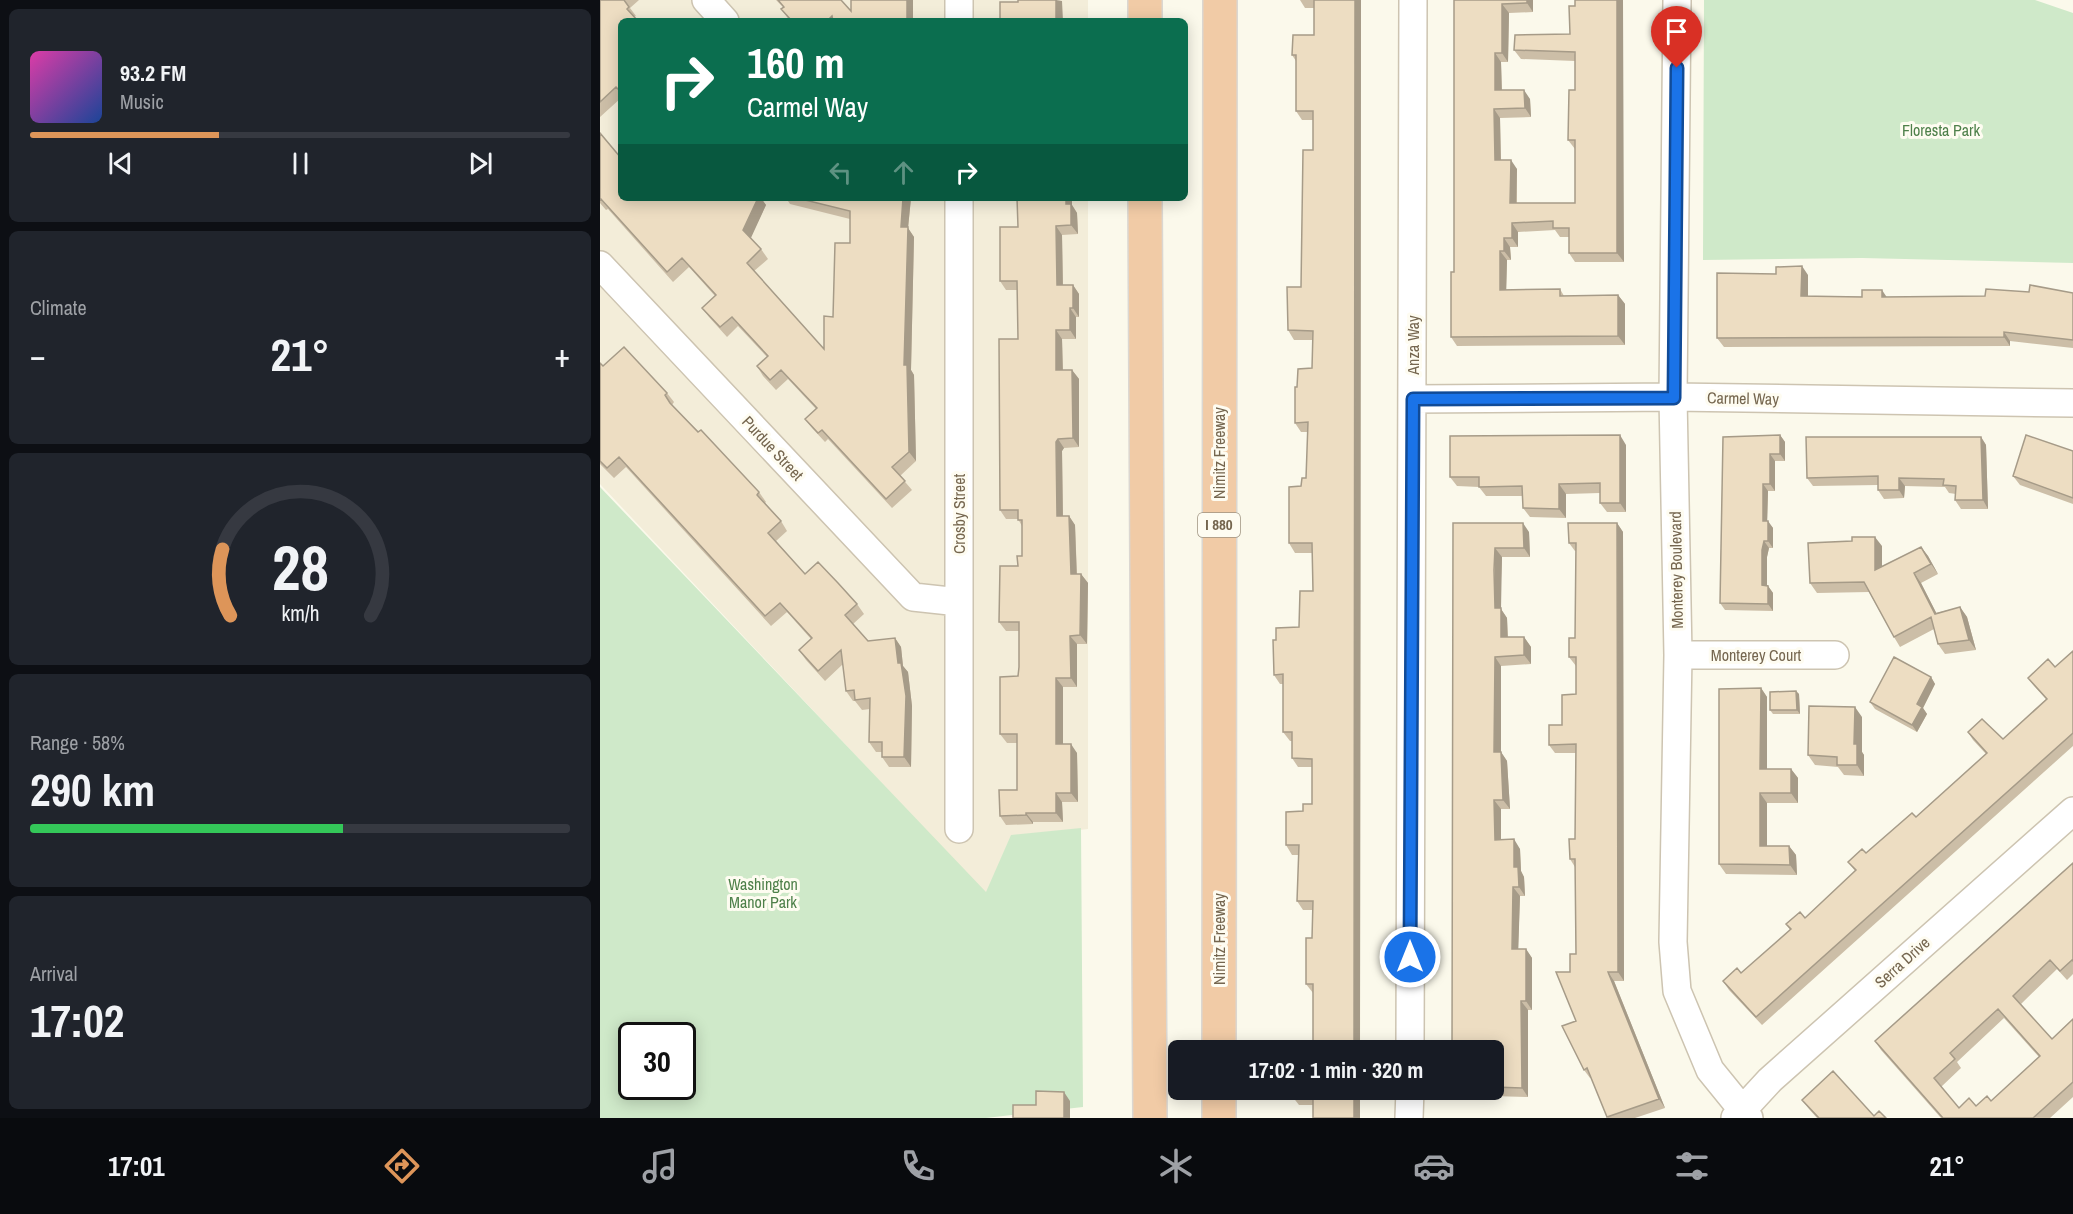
<!DOCTYPE html>
<meta charset="utf-8">
<style>
body{margin:0;font-family:"Archivo Narrow",sans-serif;background:#20242c;color:#f1f3f6;height:100vh;display:flex;flex-direction:column;font-size:22px;white-space:nowrap}
*{box-sizing:border-box;margin:0}
p{font-size:20px;color:#9ea1a6}
.icon{flex:none;width:33px;height:33px;fill:none;stroke:currentColor;stroke-width:2;stroke-linecap:round;stroke-linejoin:round}
.map{position:relative;flex:1;overflow:hidden}
.panel{display:flex;flex-direction:column;gap:9px;padding:9px;background:#0d0f14;width:600px}
.panel>*{flex:none}
.top-card{position:absolute;left:18px;top:18px;width:570px;height:183px;border-radius:9px;box-shadow:0 3px 15px #0003;background:#0b6e4f;color:#fff;overflow:hidden}
.speed{position:absolute;left:18px;top:1022px;display:flex;gap:12px;font-size:30px;font-weight:700;text-align:center}
.speed>*{display:grid;place-content:center;width:78px;height:78px;border-radius:50%;background:#171b24;box-shadow:0 3px 15px #0003;line-height:1}
.speed .limit{border:3px solid #111;border-radius:9px;background:#fff;color:#111}
.pin{position:absolute;display:grid;place-items:center;width:51px;height:51px;color:#fff;margin:-62px -26px;border-radius:50% 50% 50% 0;rotate:-45deg;box-shadow:0 0 6px #0007}
.pin .icon{rotate:45deg}
.me{position:absolute;width:66px;margin:-33px;rotate:0deg;stroke-linejoin:round;filter:drop-shadow(0 0 4px #0008)}
.turn{display:flex;align-items:center;gap:21px;height:126px;padding:0 30px;font-size:27px}
.turn .icon{width:78px;height:78px;stroke-width:2.5}
.turn b{display:block;font-size:42px;line-height:51px}
.lanes{display:flex;align-items:center;height:57px;padding:0 30px;background:#0003;justify-content:center;gap:30px;direction:ltr}
.lanes .off{opacity:.35}
.big{font-size:45px;font-weight:800;line-height:1.1}
.panel .widget{flex:1;display:flex;flex-direction:column;justify-content:center;gap:9px;min-width:0;padding:0 21px;border-radius:9px;background:#20242c}
.panel .dial{align-items:center;gap:0}
.dial svg{height:156px;overflow:visible;fill:none;stroke:#363941;stroke-width:7;stroke-linecap:round;text-anchor:middle}
.dial text{fill:#f1f3f6;stroke:none}
.song{display:flex;align-items:center;gap:18px}
.cover{width:72px;height:72px;border-radius:9px;background:linear-gradient(135deg,hsl(320 70% 55%),hsl(220 70% 35%))}
.played{height:6px;border-radius:3px;background:linear-gradient(90deg,#dd9559 35%,#363941 35%)}
.keys{display:flex;justify-content:space-around;direction:ltr}
.heat{display:flex;justify-content:space-between;align-items:center;font-size:33px;direction:ltr}
.charge{height:9px;border-radius:4px;background:linear-gradient(90deg,#34c759 58%,#363941 0)}
.trip{position:absolute;left:568px;top:1040px;width:336px;height:60px;border-radius:9px;background:#171b24;box-shadow:0 3px 15px #0003;font-weight:800;line-height:60px;text-align:center}
.dock{display:flex;height:96px;justify-content:space-around;align-items:center;background:#090b0e;color:#9ea1a6}
.dock .icon{width:42px;height:42px}
.dock .on{color:#dd9559}
.dock b{font-size:27px;color:#f1f3f6}
main{display:flex;flex:1;min-height:0}
.map>svg:first-child{display:block}
.residential{fill:#f3edd9}
.green{fill:#cfe9c9;fill-rule:evenodd}
.lines{fill:none;stroke-linecap:round;stroke-linejoin:round}
.minor-casing{stroke:#cdc4b1;stroke-width:30}
.highway-casing{stroke:#dbd7d1;stroke-width:36}
.minor{stroke:#fff;stroke-width:27}
.highway{stroke:#f1cba6;stroke-width:33}
.wall{fill:#ccbea7;fill-rule:evenodd}
.shaded-wall{fill:#a69b88}
.building{fill:#edddc2;stroke:#a69b88;stroke-width:1.5;fill-rule:evenodd}
.route-casing{stroke:#114b97;stroke-width:15}
.route{stroke:#1a73e8;stroke-width:10}
.labels{text-anchor:middle;stroke-width:6;stroke-linejoin:round;paint-order:stroke}
.shield{fill:#fefcf1;stroke:#9e9380;stroke-width:1.5}
.shield-label{font-size:15px;font-weight:bold;fill:#75664f}
.park-label{font-size:16px;fill:#4e804a;stroke:#fefcf1}
.street-label{font-size:16px;fill:#75664f;stroke:#fefcf1}
</style>
<main>
<section class="panel">
<div class="widget">
<div class="song"><i class="cover"></i><div><b>93.2 FM</b><p>Music</p></div></div>
<div class="played"></div>
<div class="keys"><svg class="icon" aria-label="previous" viewBox="0 0 24 24"><path d="M18 5L8 12l10 7zM5 5v14"/></svg><svg class="icon" aria-label="pause" viewBox="0 0 24 24"><path d="M8 5v14M16 5v14"/></svg><svg class="icon" aria-label="next" viewBox="0 0 24 24"><path d="M6 5l10 7-10 7zM19 5v14"/></svg></div>
</div>
<div class="widget"><p>Climate</p>
<div class="heat"><a>−</a><b class="big">21°</b><a>+</a></div>
</div>
<div class="widget dial"><svg viewBox="0 0 100 80">
<path d="M14 69A42 42 0 1 1 86 69"/>
<path d="M14 69A42 42 0 0 1 10 35" stroke="#dd9559"/>
<text x="50" y="56" font-size="32" font-weight="700">28</text>
<text x="50" y="72" font-size="11">km/h</text>
</svg></div>
<div class="widget"><p>Range · 58%</p><b class="big">290 km</b><div class="charge"></div></div>
<div class="widget"><p>Arrival</p><b class="big">17:02</b></div>
</section>
<div class="map">
<svg width="1473" height="1118" viewBox="0 0 1473 1118">
<rect width="100%" height="100%" fill="#fbf9eb"/>
<path class="residential" d="M0 0H488V21H21V198H488V829L410 838 386 894 0 484Z"/>
<path class="green" d="M1104 0H1435L1473 13V263L1262 258 1103 260Z
M0 487 386 892 411 835 481 828 483 1107 386 1118H0ZM32 1035H82V1086H32Z"/>
<g class="lines">
<defs>
<path id="minor" d="M106 0 125 21
M359 0V21
M1077 0 1073 397 1078 655 1073 942 1077 991 1110 1070 1149 1118
M359 198V829
M0 265 313 597 359 602
M813 399 1073 397 1473 403
M1078 655H1235
M810 1050 813 0
M809 1118 810 1089
M1135 1118 1170 1080 1473 811"/>
<path id="highway" d="M545 21V0
M545 198 550 1118
M619 1050 620 0
M619 1118V1089"/>
</defs>
<use href="#minor" class="minor-casing"/>
<use href="#highway" class="highway-casing"/>
<use href="#minor" class="minor"/>
<use href="#highway" class="highway"/>
</g>
<path class="wall" d="M0 0H39L30 8 36 16 21 21V98L0 117Z
M176 0H241L251 11V0H313V21H190L181 9 183 7Z
M700 0H761L760 1050H713V993L706 984 712 938 713 910H703L697 901 699 855H692L686 845 703 811 712 804V767H698L692 758V741H690L683 732V684H680L674 675 676 640 699 627 713 591 712 553H695L689 543 701 486 706 478 708 432H701L695 423 697 387 712 368 713 340H694L688 330 701 287 713 150V120H702L696 111V61L692 55 714 35V8H705Z
M854 0H933V12L909 13 908 62H901L902 90 930 99 931 117 900 118 901 160 917 169V203H975V149L968 140 975 90V61L921 59 914 50 970 34 1024 262H975L969 253V237H960L955 230 918 232V247H910L911 260H907L906 290 960 289 964 296 1018 295 1025 304V345L857 346 851 337 854 272Z
M0 133 21 198H161L166 205 150 238 161 249 168 259 154 271 224 349 233 317 250 243V219L190 204 186 198H311L308 228 314 237 311 370 314 375 316 461 300 476 312 490 292 508 228 439 225 442 212 428 205 419 216 409 188 379 176 390 163 376 157 366 167 357 138 326 127 337 109 317 102 308 115 296 89 267 73 282 8 209 6 210 0 203Z
M472 198V205L477 213 478 234 462 235 463 285H473L479 294V317H476V339H462L463 370H472L479 379V447L464 448 462 451 463 516H469L475 525 477 574H481L488 583 487 644H477V687H463V744L477 753 478 802H462L463 822H433V824L406 825 400 816 417 790V743H407L400 734 418 676 419 667V631H406L399 622 418 566 422 556V526L418 519H406L400 510 418 339V290H406L400 281 418 227Z
M1208 275V296L1287 297 1385 296 1429 292 1473 293V348L1410 341V346L1124 347 1117 338Z
M0 363 3 366 67 393 74 402 72 405 159 492 166 502 165 503 181 521 187 531 176 541 205 574 257 604 264 614 253 624 268 641 295 638 301 647 303 666 308 672 312 706 311 767H289L282 757V752H276L269 742 270 709 262 710 255 701H253L246 691 243 664 225 681 206 660 199 650 211 639 187 612 171 626 26 467 14 478 0 464Z
M1180 435 1185 442V461H1175V491H1168L1167 521 1173 528V548H1169L1167 557V586H1168L1173 593V611L1125 610 1120 603 1123 437Z
M1381 437 1386 445 1388 509H1361L1355 500 1356 494 1349 493 1345 487 1305 486 1304 498 1284 499 1278 490V485L1213 486 1207 478Z
M1026 445V512H1007L1000 503V493L966 494V518L930 517 923 508V496H886L879 487 857 486 850 477Z
M1473 451V504L1420 485 1413 476Z
M853 523 929 532 930 557H902L901 579V609L907 618 908 637H924L931 647V664L901 666V752L907 761 910 809H901V840L920 849 921 871 924 877 925 896H920L918 949H926L932 958V1010H928V1097L858 1095 854 1089H894V1050Z
M1017 523 1023 532 1024 981H1014L1065 1108 1035 1118H1008L991 1078H990L984 1070 976 1021 970 972 976 954 975 867 970 859 975 839 976 753H955L949 745 962 725 976 694V666L969 657 975 638 976 551H975L969 543Z
M1282 546V566L1321 547 1328 556 1338 574 1321 583 1336 613 1360 607 1367 617 1376 650 1345 654 1338 644 1334 629 1300 647 1294 637 1269 592 1217 593 1210 583Z
M1473 651V746L1162 1025 1129 990 1123 981 1141 973 1190 930 1186 924 1205 918 1255 871 1248 862 1266 853 1316 817 1386 754 1373 740 1368 732 1403 739 1446 699 1434 686 1428 678 1455 667Z
M1331 677 1335 684 1323 708 1327 714 1317 732 1275 709 1270 702Z
M1161 688 1167 697V769H1191L1198 778V803H1167V846H1189L1196 855 1197 875 1126 874 1119 864Z
M1196 691 1199 694 1200 714H1173L1170 710Z
M1262 717V752L1264 755V776L1244 775 1238 767 1215 765 1208 755Z
M1473 863V974L1467 980 1457 969 1421 1004 1452 1039 1473 1019V1097L1450 1118H1341L1281 1050 1275 1041ZM1404 1018 1439 1057 1391 1101 1376 1106 1359 1108 1341 1087 1361 1068 1357 1062Z
M760 1089V1118H713V1105H699L692 1096Z
M1202 1100 1274 1116 1286 1118H1217L1209 1109Z"/>
<path class="shaded-wall" d="M307 0H313V21H307Z
M456 0 462 1 463 21H456Z
M755 0H761L760 1050H754Z
M927 0H933V12L927 3Z
M1017 0H1023L1024 262 1017 253Z
M902 4 909 13 908 62 902 53Z
M895 53 901 62 902 99 895 90Z
M924 90 930 99 931 117 925 108Z
M894 109 900 118 901 169 895 160Z
M911 160 917 169 916 212 910 203Z
M158 198H161L166 205 150 240 143 230Z
M303 198H311L308 228 314 237 311 370 314 375 316 461 309 452 304 365 301 227Z
M466 198H472V205L477 213 478 234 471 225 466 204Z
M912 223 918 232V247L912 238Z
M456 226 462 235 463 294 457 285Z
M904 238 910 247 911 260 904 251Z
M900 251 907 260 906 299 900 290Z
M1202 266 1208 275V305L1201 296Z
M473 285 479 294V317L473 308Z
M1282 290 1288 299 1282 297Z
M1018 295 1025 304V345L1018 336Z
M470 308 476 317V339L470 330Z
M456 330 462 339 463 379 456 370Z
M1404 332 1410 341V346L1404 337Z
M472 370 479 379V447L473 438Z
M1020 435 1026 445V512L1020 503Z
M1180 435 1185 442V461L1180 454Z
M1381 437 1386 445 1388 509 1383 500Z
M458 439 464 448 462 451 463 525 457 516 456 442Z
M1170 454 1175 461V491L1170 484Z
M1299 478 1305 486 1304 498 1299 490Z
M959 484 966 494V518L959 509Z
M1163 484 1168 491 1167 528 1163 521Z
M469 516 475 525 477 583 471 574Z
M1168 521 1173 528V548L1168 541Z
M923 523 929 532 930 557 924 548Z
M1017 523 1023 532 1024 981 1018 972Z
M1275 537 1282 546V579L1275 570Z
M1164 541 1169 548 1167 557V592L1162 585V550Z
M1321 547 1328 556 1338 574 1331 564Z
M895 548 902 557 901 609 907 618 908 647 901 637 895 608Z
M1314 573 1321 583 1342 624 1335 614Z
M481 574 488 583 487 644 480 635Z
M1168 586 1173 593V611L1168 604Z
M1360 607 1367 617 1376 650 1369 640Z
M470 636 477 644V687L471 678Z
M924 637 931 647V664L924 655Z
M295 638 301 647 303 666 308 672 312 706 311 767 304 757 298 663Z
M895 657 901 666V761L894 752Z
M1331 677 1335 684 1323 708 1327 714 1317 732 1312 725 1317 704Z
M456 678 463 687V753L456 744Z
M1161 688 1167 697V778L1160 769Z
M1196 691 1199 694 1200 714 1197 710Z
M1255 707 1262 717V752L1264 755V776L1257 765 1254 744Z
M471 744 477 753 478 802 471 793Z
M901 752 907 761 910 809 903 800Z
M1191 769 1198 778V803L1191 793Z
M456 793 462 802 463 822 456 813Z
M1160 793 1167 803V855L1160 846Z
M894 800 901 809V849L895 840Z
M426 813 433 822V824L426 815Z
M914 839 920 849 921 871 924 877 925 896 919 887 914 867Z
M1189 846 1196 855 1197 875 1190 865Z
M913 887 920 896 918 958 912 949Z
M926 949 932 958V1010L926 1001Z
M1008 972 1014 981 1065 1108 1059 1099Z
M921 1001 928 1010V1097L922 1088Z
M754 1089H760V1118H754Z
M464 1092 470 1101V1118H464Z"/>
<path class="building" d="M0 0H24L29 7 27 9 38 21H21V92L16 87 0 102Z
M178 0H241L251 11V0H307V21H233L232 16 227 21H192L181 9 184 7Z
M418 0H456V21H400V2H418Z
M714 0H755L754 1050H713V984H706V938H712L713 901H697L699 845H686V812L703 811V804H712V759L692 758V732H683V674L674 675 673 640H676V628L699 627 700 591H713L712 543H689V487L701 486 702 478H706L708 422 695 423V387H697L698 369 712 368 713 331 688 330 687 287H701L703 150H713V111H696V55H692L693 35H714Z
M854 0H927V3L902 4V53H895V90H924L925 108 894 109 895 160H911L910 203H975V140H968L969 90H975V52L914 50 915 35 970 34 969 6H975V0H1017V253H969V228H953V221L912 223V238H904V251H900V290L960 289V296L1018 295V336L851 337V272H854Z
M0 133 21 158V198H158L143 230 161 249 147 263 224 349V316L233 317 235 243H250V211L197 198H303L301 227H308L304 365H307L309 452 292 467 305 481 286 499 222 430 218 433 205 419 217 408 181 370 170 380 157 366 168 356 132 317 120 327 102 308 116 295 82 258 67 272 1 199 0 200Z
M417 198H466V204H471V225L456 226 457 285H473V308H470V330H456V370H472L473 438 458 439 456 442 457 516H469L471 574H481L480 635 470 636 471 678H456V744H471V793H456V813H426V815L400 816 399 790H417V734H400V677L418 676 419 667V622H399L400 566H418L417 556H422V520H418V510H400L399 339H418L417 281H400V227H418Z
M1202 266 1201 296 1262 297V290H1282V297L1385 296 1386 289 1429 292 1430 285 1473 293V340L1404 332V337L1117 338V273L1176 274V267Z
M24 347 67 393 65 395 70 403 98 432 101 430 159 492 157 495 181 521 168 533 205 574 218 562 238 583 257 604 245 615 268 641 295 638 298 663H301L306 696 304 757H282V742H269L270 698 255 700 254 690 246 691 241 650 218 671 199 650 212 638 180 603 165 616 19 457 7 468 0 461V363L3 366Z
M1020 435V503H1000V483L959 484V509L923 508 922 486 879 487V477H850V436Z
M1180 435V454H1170V484H1163V521H1168V541H1164L1162 550V585L1168 586V604L1120 603 1123 437Z
M1426 435 1473 451V498L1413 476Z
M1206 437H1381L1383 500H1355L1356 486 1343 485 1344 479 1299 478V490H1278V476L1207 478Z
M853 523H923L924 548H895L894 570 895 608H901V637H924V655L895 657 894 752H901L903 800H894L895 840 914 839V867H918L919 887H913L912 949H926V1001H921L922 1088 894 1087V1050H852Z
M968 523H1017L1018 972H1008L1059 1099 1007 1117 987 1068 984 1070 962 1026 976 1021 956 972H970V954H976L975 859H970L969 839H975L976 744 949 745V725H962V695L976 694V657H969V638H975L976 543H969Z
M1252 537H1275V570L1321 547 1331 564 1314 573 1335 614 1360 607 1369 640 1338 644 1331 617 1294 637 1264 582 1210 583 1208 543 1252 541Z
M1473 651V733L1156 1017 1123 981 1137 968 1141 973 1191 929 1186 924 1200 912 1205 918 1256 870 1248 862 1262 849 1266 853 1312 813 1316 817 1387 753 1368 732 1382 719 1403 739 1447 699 1428 678 1448 659 1455 667Z
M1294 657 1331 677 1317 704 1322 707 1312 725 1270 702Z
M1161 688 1160 769H1191V793H1160V846H1189L1190 865 1119 864V689Z
M1196 691 1197 710H1170V692Z
M1209 706 1255 707 1254 744H1257V765H1237V757L1208 755Z
M1473 863V961L1472 960 1460 971 1450 960 1413 996 1452 1039 1473 1019V1082L1433 1118H1343L1275 1041ZM1398 1009 1440 1056 1391 1101 1387 1096 1376 1106 1369 1098 1359 1108 1334 1078 1355 1059 1350 1053Z
M1233 1071 1274 1116 1279 1111 1286 1118H1219L1202 1100Z
M692 1089H754V1118H713V1096H692Z
M436 1091 464 1092V1118H413V1105H436Z"/>
<g class="lines">
<defs>
<path id="route" d="M810 957 813 399 1074 398 1077 68"/>
</defs>
<use href="#route" class="route-casing"/>
<use href="#route" class="route"/>
</g>
<g class="labels">
<rect class="shield" x="598" y="513" width="42" height="24" rx="4.5"/>
<g class="shield-label">
<text x="619" y="530">I 880</text>
</g>
<g class="park-label">
<text x="1341" y="136">Floresta Park</text>
<text x="163" y="890">Washington<tspan x="163" dy="18">Manor Park</tspan></text>
</g>
<g class="street-label">
<text transform="translate(813 345) rotate(-90)" y="6">Anza Way</text>
<text transform="translate(1143 398) rotate(1)" y="6">Carmel Way</text>
<text transform="translate(173 448) rotate(47)" y="6">Purdue Street</text>
<text transform="translate(619 453) rotate(-90)" y="6">Nimitz Freeway</text>
<text transform="translate(359 514) rotate(-90)" y="6">Crosby Street</text>
<text transform="translate(1076 570) rotate(-91)" y="6">Monterey Boulevard</text>
<text x="1156" y="661">Monterey Court</text>
<text transform="translate(619 939) rotate(-90)" y="6">Nimitz Freeway</text>
<text transform="translate(1302 962) rotate(-42)" y="6">Serra Drive</text>
</g>
</g>
</svg>
<div class="speed"><div class="limit">30</div></div>
<div class="pin" style="left:1077px;top:68px;background:#d93025"><svg class="icon" aria-label="arrive" viewBox="0 0 24 24"><path d="M6 21V4h12l-3 4 3 4H6"/></svg></div>
<svg class="me" style="left:810px;top:957px" viewBox="-20 -20 40 40"><circle r="17" fill="#1a73e8" stroke="#fff" stroke-width="3"/><path d="M0-11L8 9 0 5-8 9z" fill="#fff"/></svg>
<div class="trip">17:02 · 1 min · 320 m</div>
<div class="top-card">
<div class="turn"><svg class="icon" aria-label="right" viewBox="0 0 24 24"><path d="M7 20v-9h11M14 6l5 5-5 5"/></svg><div><b>160 m</b>Carmel Way</div></div>
<div class="lanes"><svg class="icon off" aria-label="left" viewBox="0 0 24 24"><path d="M17 20v-9H6M10 6l-5 5 5 5"/></svg><svg class="icon off" aria-label="ahead" viewBox="0 0 24 24"><path d="M12 20V5M6 11l6-6 6 6"/></svg><svg class="icon" aria-label="right" viewBox="0 0 24 24"><path d="M7 20v-9h11M14 6l5 5-5 5"/></svg></div>
</div>
</div>
</main>
<nav class="dock">
<b>17:01</b>
<svg class="icon on" aria-label="directions" viewBox="0 0 24 24"><path d="M12 3l9 9-9 9-9-9zM9 14v-3h6M13 9l2 2-2 2"/></svg>
<svg class="icon" aria-label="music" viewBox="0 0 24 24"><path d="M9 18V5l10-2v13"/><circle cx="6" cy="18" r="3"/><circle cx="16" cy="16" r="3"/></svg>
<svg class="icon" aria-label="phone" viewBox="0 0 24 24"><path d="M5 4h4l2 5-3 2q2 4 5 5l2-3 5 2v4C11 20 4 13 5 4z"/></svg>
<svg class="icon" aria-label="climate" viewBox="0 0 24 24"><path d="M12 3v18M4 7l16 10M4 17L20 7"/></svg>
<svg class="icon" aria-label="car" viewBox="0 0 24 24"><path d="M5 17H2v-5l4-1 3-4h7l3 4 3 1v5h-3M9 17h6M6 11h13"/><circle cx="7" cy="17" r="2"/><circle cx="17" cy="17" r="2"/></svg>
<svg class="icon" aria-label="filters" viewBox="0 0 24 24"><path d="M4 7h16M4 17h16"/><circle cx="9" cy="7" r="2"/><circle cx="15" cy="17" r="2"/></svg>
<b>21°</b>
</nav>
